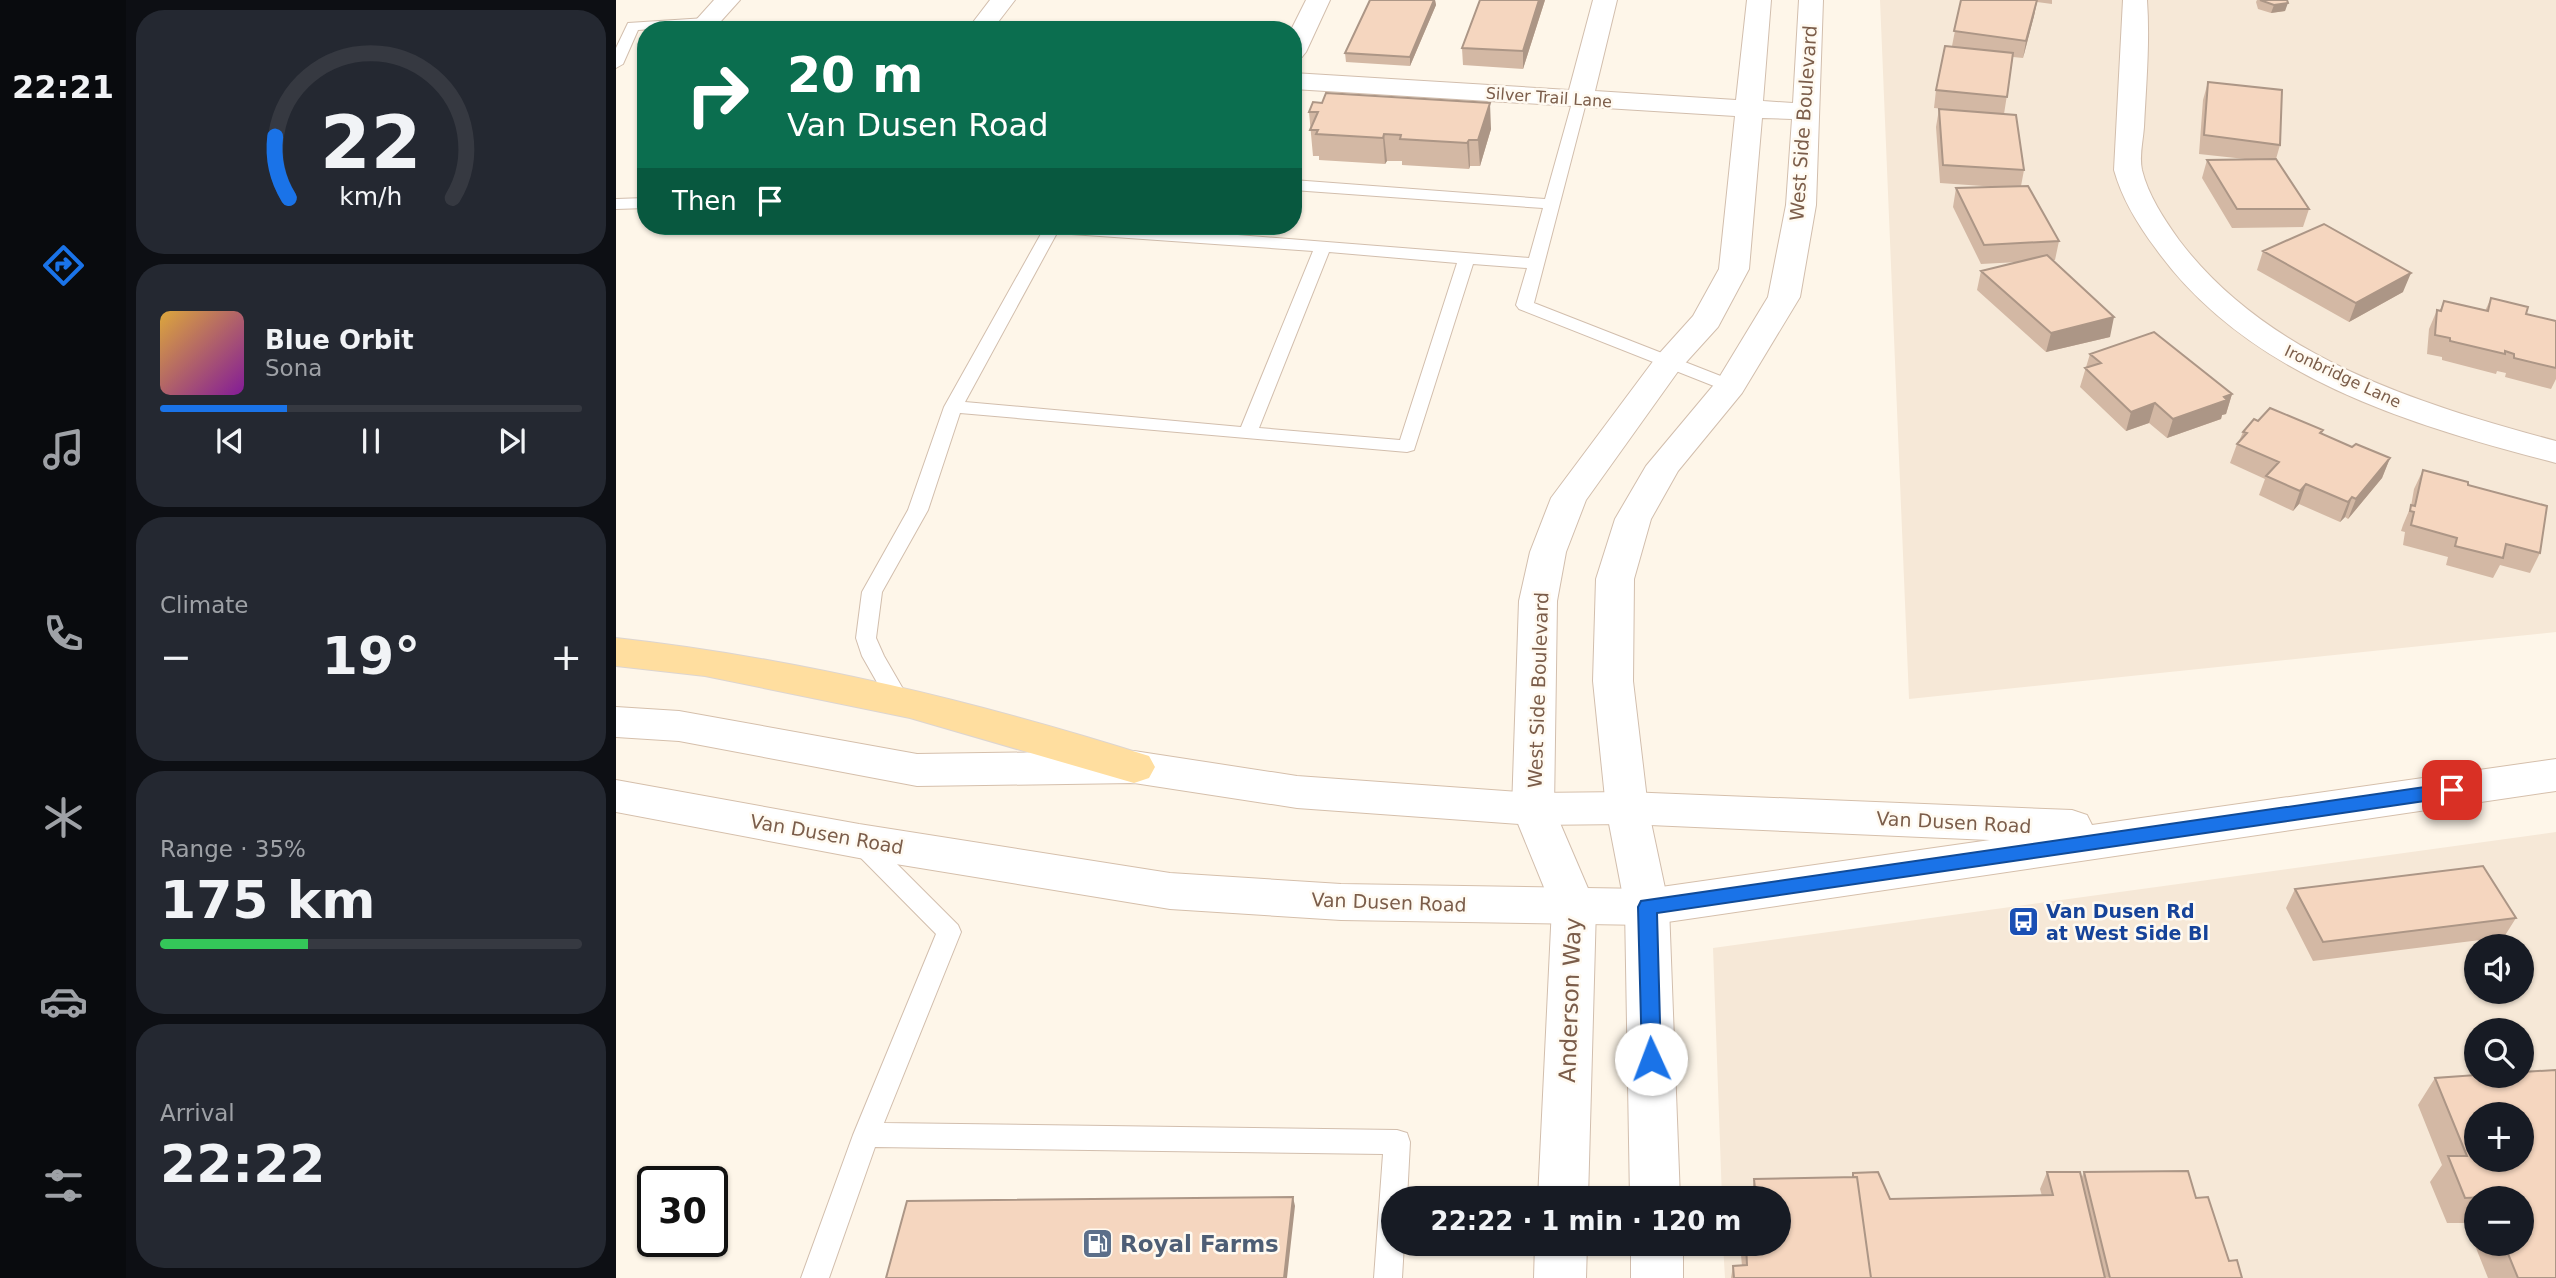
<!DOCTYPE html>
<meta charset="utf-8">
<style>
body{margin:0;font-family:"DejaVu Sans",sans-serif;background:#242831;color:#f1f3f6;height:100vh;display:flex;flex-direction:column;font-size:26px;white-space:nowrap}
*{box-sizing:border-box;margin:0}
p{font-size:23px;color:#9ea1a6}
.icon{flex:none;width:38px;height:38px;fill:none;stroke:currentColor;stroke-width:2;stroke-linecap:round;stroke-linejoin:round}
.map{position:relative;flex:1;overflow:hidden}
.side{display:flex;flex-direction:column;gap:10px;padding:10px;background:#0d0f14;width:490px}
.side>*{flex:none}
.top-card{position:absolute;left:21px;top:21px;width:665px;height:214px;border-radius:28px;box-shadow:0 2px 5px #0004;background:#0b6e4f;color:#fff;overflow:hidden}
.buttons{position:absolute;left:1848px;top:934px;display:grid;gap:14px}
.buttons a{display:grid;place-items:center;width:70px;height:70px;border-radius:50%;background:#171b24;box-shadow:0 2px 5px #0004;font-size:35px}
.speed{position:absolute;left:21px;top:1166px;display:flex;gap:14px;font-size:35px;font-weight:700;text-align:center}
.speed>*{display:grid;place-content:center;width:91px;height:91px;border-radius:50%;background:#171b24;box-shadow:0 2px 5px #0004;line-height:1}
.speed .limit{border:4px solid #111;border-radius:10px;background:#fff;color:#111}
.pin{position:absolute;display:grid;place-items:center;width:60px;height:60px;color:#fff;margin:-30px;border-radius:14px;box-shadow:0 4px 10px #0006}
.me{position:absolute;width:77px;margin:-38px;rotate:358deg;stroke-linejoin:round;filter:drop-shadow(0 0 5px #0008)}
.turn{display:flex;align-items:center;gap:24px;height:147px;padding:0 35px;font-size:32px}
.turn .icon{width:91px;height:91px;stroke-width:2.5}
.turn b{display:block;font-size:49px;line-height:60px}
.then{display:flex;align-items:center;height:66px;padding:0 35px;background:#0003;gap:14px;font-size:26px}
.big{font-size:52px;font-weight:700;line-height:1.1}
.side .widget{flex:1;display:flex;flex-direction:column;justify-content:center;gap:10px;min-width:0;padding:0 24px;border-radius:28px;background:#242831}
.side .dial{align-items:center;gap:0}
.dial svg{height:182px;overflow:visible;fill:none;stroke:#363941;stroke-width:7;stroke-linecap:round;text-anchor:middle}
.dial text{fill:#f1f3f6;stroke:none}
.song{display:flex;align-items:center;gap:21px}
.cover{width:84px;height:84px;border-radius:10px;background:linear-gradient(135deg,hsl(40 70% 55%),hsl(290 70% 35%))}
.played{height:7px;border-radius:4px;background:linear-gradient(90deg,#1a73e8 30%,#363941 30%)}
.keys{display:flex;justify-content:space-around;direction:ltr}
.heat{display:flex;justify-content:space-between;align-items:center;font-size:38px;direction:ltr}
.charge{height:10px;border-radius:5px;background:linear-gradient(90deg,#34c759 35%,#363941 0)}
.trip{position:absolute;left:765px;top:1186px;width:410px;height:70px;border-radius:35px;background:#171b24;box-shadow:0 2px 5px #0004;font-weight:700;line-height:70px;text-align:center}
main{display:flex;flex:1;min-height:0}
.tabs{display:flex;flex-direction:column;width:126px;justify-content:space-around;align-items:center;background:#090b0e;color:#9ea1a6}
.tabs .icon{width:49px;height:49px}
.tabs .selected{color:#1a73e8}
.tabs b{font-size:32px;color:#f1f3f6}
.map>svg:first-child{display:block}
.residential{fill:#f6e8d7;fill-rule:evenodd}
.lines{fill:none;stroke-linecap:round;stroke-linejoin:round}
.lane-casing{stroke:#d2bead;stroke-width:2}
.street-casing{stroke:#d2bead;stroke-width:2}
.secondary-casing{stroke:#d5bfab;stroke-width:2}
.primary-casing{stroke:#ddd5d0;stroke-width:2}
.lane{fill:#fff;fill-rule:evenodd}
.street{fill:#fff;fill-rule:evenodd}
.secondary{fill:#fff;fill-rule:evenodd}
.primary{fill:#ffde9f;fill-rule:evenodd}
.wall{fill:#d3b8a4;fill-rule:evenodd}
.shaded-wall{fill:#ac9686}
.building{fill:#f5d6bf;stroke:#ac9686;stroke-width:2;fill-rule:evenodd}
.route{fill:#1a73e8;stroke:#114b97;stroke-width:2}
.labels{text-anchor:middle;stroke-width:5;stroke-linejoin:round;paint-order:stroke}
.far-street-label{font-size:16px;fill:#7b5d4a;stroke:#fffaf1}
.street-label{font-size:19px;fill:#7b5d4a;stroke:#fffaf1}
.transit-label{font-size:19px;font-weight:bold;fill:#164399;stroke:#fffaf1;text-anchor:start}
.near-street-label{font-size:23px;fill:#7b5d4a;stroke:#fffaf1}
.near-service-label{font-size:23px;font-weight:bold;fill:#4e5e75;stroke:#fffaf1;text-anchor:start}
</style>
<main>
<nav class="tabs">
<b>22:21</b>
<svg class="icon selected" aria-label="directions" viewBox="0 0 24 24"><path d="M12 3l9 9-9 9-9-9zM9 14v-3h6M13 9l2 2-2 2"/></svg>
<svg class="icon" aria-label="music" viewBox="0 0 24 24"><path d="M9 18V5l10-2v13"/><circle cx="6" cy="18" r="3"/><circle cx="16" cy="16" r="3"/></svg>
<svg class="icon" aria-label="phone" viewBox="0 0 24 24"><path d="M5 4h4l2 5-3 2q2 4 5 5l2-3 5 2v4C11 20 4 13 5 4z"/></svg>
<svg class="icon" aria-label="climate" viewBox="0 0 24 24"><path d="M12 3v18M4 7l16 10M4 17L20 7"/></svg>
<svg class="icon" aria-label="car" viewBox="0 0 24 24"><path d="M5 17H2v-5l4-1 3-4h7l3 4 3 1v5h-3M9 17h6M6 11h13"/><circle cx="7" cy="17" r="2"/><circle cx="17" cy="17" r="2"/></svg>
<svg class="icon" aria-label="filters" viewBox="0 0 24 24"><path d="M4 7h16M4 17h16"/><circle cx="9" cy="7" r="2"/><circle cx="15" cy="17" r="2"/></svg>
</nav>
<section class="side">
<div class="widget dial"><svg viewBox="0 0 100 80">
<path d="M14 69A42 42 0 1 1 86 69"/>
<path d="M14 69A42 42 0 0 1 8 42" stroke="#1a73e8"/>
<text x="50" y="56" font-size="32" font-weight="700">22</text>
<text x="50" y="72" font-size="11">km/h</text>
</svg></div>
<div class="widget">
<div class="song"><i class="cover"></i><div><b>Blue Orbit</b><p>Sona</p></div></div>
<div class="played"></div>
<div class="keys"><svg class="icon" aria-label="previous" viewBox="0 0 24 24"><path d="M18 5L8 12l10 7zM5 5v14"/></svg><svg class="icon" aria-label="pause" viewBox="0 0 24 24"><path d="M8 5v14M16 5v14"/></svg><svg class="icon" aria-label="next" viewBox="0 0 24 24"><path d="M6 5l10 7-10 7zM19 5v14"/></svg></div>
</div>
<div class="widget"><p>Climate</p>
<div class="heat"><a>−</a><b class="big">19°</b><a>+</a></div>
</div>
<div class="widget"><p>Range · 35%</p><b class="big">175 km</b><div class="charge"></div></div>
<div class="widget"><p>Arrival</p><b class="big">22:22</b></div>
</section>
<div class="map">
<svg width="1940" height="1278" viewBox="0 0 1940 1278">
<rect width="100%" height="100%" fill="#fef6e9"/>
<path class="residential" d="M1264 0H1940V632L1293 699Z
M1940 832V1278H1109L1107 1244H1162V1199H1106L1097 948ZM1860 947H1906V992H1860ZM1860 1031H1906V1076H1860ZM1860 1115H1906V1160H1860ZM1860 1199H1906V1244H1860Z"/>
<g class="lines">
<defs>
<path id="lane" d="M90 18 97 22 95 25 22 30 7 64 0 68V48L12 23Z
M964 95 971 99 918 303 1120 382 1123 386 1120 390H1108L903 309 900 305 911 268 857 264 798 450 791 452 344 413 312 510 266 592 260 638 268 656 294 701 291 707 283 709 275 707 246 656 240 638 246 592 292 510 328 407 426 232 408 231 400 226H483L581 232 584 226H600L597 233 913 258 927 208 677 190V180L929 199 957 99ZM441 233 697 251 625 427 349 402ZM713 252 841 263 784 440 643 428Z
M30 198V208L0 209V199Z
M244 833 252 835 342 925 345 932 268 1123 781 1130 791 1133 794 1142 791 1199H777V1244H788L786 1278H758L767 1154 259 1147 213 1278H185L237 1135 320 934 236 849 232 842 236 835Z"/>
<path id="street" d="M98 0H124L97 30H71Z
M374 0H399L376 30H351Z
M690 0H714L690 52 686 57 677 60V30H675Z
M977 0H1001L979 91 1120 100 1131 0H1155L1147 101 1177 103 1183 0H1207L1200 205 1184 297 1126 393 1062 471 1035 519 1018 579 1017 681 1032 808 1053 907 1064 1199H1014L1009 907 990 808 977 681 980 579 999 519 1030 466 1101 381 1152 297 1170 205 1176 119 1146 118 1133 269 1102 327 1063 370 970 500 950 552 941 601 938 809 980 907 972 1199H922L936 907 896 809 903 601 914 552 935 498 1041 356 1077 316 1103 269 1119 116 677 89V73L953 90Z
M1507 0H1531C1534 42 1530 86 1528 127 1527 141 1523 156 1526 170 1532 195 1548 219 1563 240 1652 358 1803 404 1940 441V463C1794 425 1632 377 1540 249 1522 225 1506 199 1498 170Z
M919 1244H971L970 1278H918Z
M1015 1244H1067V1278H1015Z"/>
<path id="secondary" d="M0 707 63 711 301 754 518 751 681 776 917 793 1011 792 1456 810 1471 815 1476 825 1940 759V791L1031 925 725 920 554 909 243 858 0 812V780L243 824 554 873 725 884 1031 889 1374 840 1011 824 917 825 681 808 518 783 301 786 63 741 0 737Z"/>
<path id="primary" d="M0 638C181 658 359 701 533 756L539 767 533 778 518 783 294 718 89 676 0 666Z"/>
</defs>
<use href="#lane" class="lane-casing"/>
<use href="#street" class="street-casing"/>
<use href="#secondary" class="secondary-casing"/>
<use href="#primary" class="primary-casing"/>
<use href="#lane" class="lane"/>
<use href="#street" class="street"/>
<use href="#secondary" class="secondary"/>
<use href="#primary" class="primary"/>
</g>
<path class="wall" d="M754 0H819L820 5 794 66 730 62 729 53Z
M929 0 907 69 847 65 846 48Z
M1345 0H1436V4L1421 2 1418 16 1407 58 1397 57 1388 114 1408 170 1405 186 1443 241 1439 260H1437L1494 337 1430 352 1361 290 1365 271 1402 262 1365 264 1337 207 1340 188 1381 187 1324 183 1320 127 1323 109 1342 110 1318 108 1320 90 1336 46Z
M1641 0H1671L1669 11 1655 13 1642 9 1640 2Z
M1592 82 1664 145 1660 159 1693 209 1687 227 1616 228 1586 178 1591 160 1629 159 1583 154 1587 100Z
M693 112 875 129 864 166H854L853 169 786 165V161H771L769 164 703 160V156H697Z
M1647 251 1787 292 1733 322 1641 270Z
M1875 298 1910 314 1940 321V379L1935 389 1889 377 1890 373 1881 371 1880 374 1826 360V357L1811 354 1813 329 1821 310H1824L1828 301 1869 311Z
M1474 354 1616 394 1610 414 1606 415 1605 419 1551 438 1533 423 1510 431 1464 387Z
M1642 421 1707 430 1706 434 1736 447 1774 458 1766 478 1732 519 1729 517 1724 522 1683 504 1677 511 1643 495 1649 479 1614 463 1621 444 1623 441 1627 432Z
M1807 470 1852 485 1924 553 1914 573 1884 565 1877 578 1830 565 1832 557 1787 545 1789 532 1785 531 1787 525 1795 506 1798 489Z
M1679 889 1900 918 1888 937 1697 961 1670 908Z
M1940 1070V1278H1872L1850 1223H1831L1814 1182 1826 1165 1802 1105 1819 1078 1860 1075V1076H1906V1072ZM1860 1115H1906V1160H1860ZM1860 1199H1906V1244H1860Z
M1431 1172 1465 1179 1468 1172 1580 1198 1613 1261 1626 1278H1115L1117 1266H1126L1124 1244H1162V1199H1135L1138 1179 1236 1177 1237 1173 1274 1199 1426 1196 1424 1189Z"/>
<path class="shaded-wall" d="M818 0H819L820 5 794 66V57Z
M923 0H929L907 69V51Z
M1421 0 1418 16 1407 58 1410 41Z
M1672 3 1669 11 1655 13 1658 5Z
M874 103 875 129 864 166 862 140Z
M768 134 771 161 769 164 767 138Z
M853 140 854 166 853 169 851 143Z
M1795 273 1787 292 1733 322 1740 303Z
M1498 317 1494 337 1430 352 1435 333Z
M1616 394 1610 414 1606 415 1605 419 1551 438 1557 419Z
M1539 403 1533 423 1510 431 1515 412Z
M1774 458 1766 478 1732 519 1740 499Z
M1690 484 1683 504 1677 511 1684 491Z
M1736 497 1729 517 1724 522 1732 502Z
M677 1197 679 1206 671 1278H668Z"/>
<path class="building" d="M754 0H818L794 57 729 53Z
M864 0H923L907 51 846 48Z
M1345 0H1421L1410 41 1338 31Z
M1644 0H1671L1672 3 1658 5Z
M1329 46 1397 53 1391 97 1320 90Z
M1592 82 1666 90 1664 145 1588 135Z
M710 93 874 103 862 140H853L851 143 784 139 785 135 768 134 767 138 700 134 702 130H694L702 112H693L697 102 706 103Z
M1323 109 1400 115 1408 170 1327 165Z
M1660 159 1693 209H1621L1591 160Z
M1412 186 1443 241 1368 245 1340 188Z
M1708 224 1795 273 1740 303 1647 251Z
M1431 255 1498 317 1435 333 1365 271Z
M1875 298 1912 307 1910 314 1940 321V368L1898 358V354L1889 351V354L1834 341V338L1819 335 1821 310 1825 311 1828 301 1872 311Z
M1538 332 1616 394 1608 397 1611 400 1557 419 1539 403 1515 412 1469 368 1485 363 1474 354Z
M1654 408 1707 430 1704 433 1736 447 1740 444 1774 458 1740 499 1736 497 1732 502 1690 484 1684 491 1650 476 1663 462 1621 444 1631 433 1627 432 1638 419 1642 421Z
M1807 470 1852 482V485L1931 506 1924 553 1890 544 1887 558 1839 546 1841 538 1795 525 1798 512 1794 511 1795 505 1799 506Z
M1867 866 1900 918 1707 942 1679 889Z
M1940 1070V1278H1902L1888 1244H1906V1199H1869V1197L1849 1198 1832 1156H1851L1819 1078 1860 1075V1076H1906V1072ZM1860 1115H1906V1160H1860Z
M1572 1171 1580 1198 1592 1197 1613 1261 1621 1260 1626 1278H1494L1468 1172Z
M1262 1172 1274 1199 1437 1195 1431 1172H1464L1489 1278H1255L1241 1177H1237V1173Z
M1241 1177 1255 1278H1118L1117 1266 1131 1265 1130 1244H1162V1199H1140L1138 1179Z
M677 1197 668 1278H270L291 1201Z"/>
<path class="route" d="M1836 783 1842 785 1844 790 1842 795 1836 797 1041 913 1045 1059 1042 1065 1035 1068 1029 1065 1026 1059 1022 907 1025 901Z"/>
<defs>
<symbol id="bus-square" viewBox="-11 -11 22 22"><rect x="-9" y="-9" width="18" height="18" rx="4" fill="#1a4fb4" stroke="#fffaf1"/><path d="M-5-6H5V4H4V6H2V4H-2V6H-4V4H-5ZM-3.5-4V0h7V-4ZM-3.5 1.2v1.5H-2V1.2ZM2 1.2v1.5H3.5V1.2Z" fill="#fff"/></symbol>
<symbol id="fuel-square" viewBox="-11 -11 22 22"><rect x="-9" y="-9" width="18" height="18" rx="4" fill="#5c6f8a" stroke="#fffaf1"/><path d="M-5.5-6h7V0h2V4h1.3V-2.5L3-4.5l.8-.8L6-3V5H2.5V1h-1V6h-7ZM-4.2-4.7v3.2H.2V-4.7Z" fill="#fff"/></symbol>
</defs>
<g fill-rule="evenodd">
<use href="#bus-square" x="1390" y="904" width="35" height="35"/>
<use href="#fuel-square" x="464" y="1226" width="35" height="35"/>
</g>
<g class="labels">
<g class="far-street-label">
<text transform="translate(933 97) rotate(4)" y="6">Silver Trail Lane</text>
<text transform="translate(1727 376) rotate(25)" y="6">Ironbridge Lane</text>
</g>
<g class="street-label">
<text transform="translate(1187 123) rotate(-86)" y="7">West Side Boulevard</text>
<text transform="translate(922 690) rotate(-88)" y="7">West Side Boulevard</text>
<text transform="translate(1338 822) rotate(3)" y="7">Van Dusen Road</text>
<text transform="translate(211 834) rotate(10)" y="7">Van Dusen Road</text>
<text transform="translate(773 902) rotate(2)" y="7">Van Dusen Road</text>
</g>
<g class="transit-label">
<text x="1430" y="918">Van Dusen Rd<tspan x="1430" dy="22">at West Side Bl</tspan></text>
</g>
<g class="near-street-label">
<text transform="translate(954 1000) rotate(-88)" y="8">Anderson Way</text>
</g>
<g class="near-service-label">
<text x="504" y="1252">Royal Farms</text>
</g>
</g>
</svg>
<div class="buttons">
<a><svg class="icon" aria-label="sound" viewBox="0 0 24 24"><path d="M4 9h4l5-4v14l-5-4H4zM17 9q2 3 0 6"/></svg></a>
<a><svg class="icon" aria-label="search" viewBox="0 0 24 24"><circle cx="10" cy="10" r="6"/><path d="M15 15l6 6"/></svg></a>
<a>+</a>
<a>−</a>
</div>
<div class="speed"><div class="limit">30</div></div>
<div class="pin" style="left:1836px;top:790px;background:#d93025"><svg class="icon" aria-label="arrive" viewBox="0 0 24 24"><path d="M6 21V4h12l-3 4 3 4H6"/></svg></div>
<svg class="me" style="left:1035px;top:1059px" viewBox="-20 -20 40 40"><circle r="19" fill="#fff"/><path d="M0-13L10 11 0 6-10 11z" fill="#1a73e8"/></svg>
<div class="trip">22:22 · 1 min · 120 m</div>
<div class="top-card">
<div class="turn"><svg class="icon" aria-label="right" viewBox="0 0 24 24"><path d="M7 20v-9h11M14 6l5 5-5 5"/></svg><div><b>20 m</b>Van Dusen Road</div></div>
<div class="then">Then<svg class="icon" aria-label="arrive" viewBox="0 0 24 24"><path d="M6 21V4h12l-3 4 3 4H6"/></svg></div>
</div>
</div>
</main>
